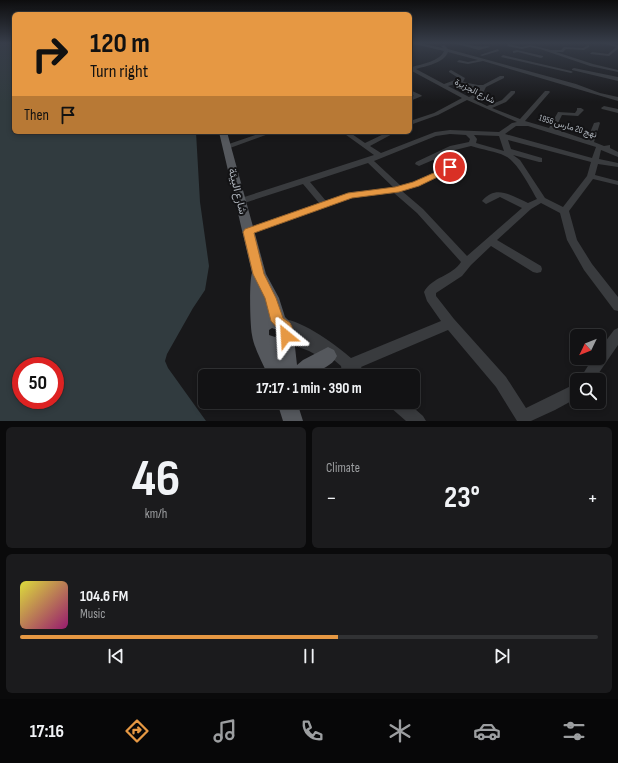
<!DOCTYPE html>
<meta charset="utf-8">
<style>
body{margin:0;font-family:"Sofia Sans Condensed",Vazirmatn,sans-serif;background:#1b1b1d;color:#f1f3f6;height:100vh;display:flex;flex-direction:column;font-size:15px;white-space:nowrap}
*{box-sizing:border-box;margin:0}
p{font-size:13px;color:#9c9ea0}
.icon{flex:none;width:22px;height:22px;fill:none;stroke:currentColor;stroke-width:2;stroke-linecap:round;stroke-linejoin:round}
.map{position:relative;height:421px;overflow:hidden}
.sheet{display:flex;flex-direction:column;gap:6px;padding:6px;background:#0a0a0b;flex:1}
.sheet>*{flex:none}
.guide{position:absolute;left:12px;top:12px;width:400px;height:122px;border-radius:6px;box-shadow:0 2px 6px #0003,0 0 0 1px #313234;background:#e69843;color:#111;overflow:hidden}
.needle{width:26px;rotate:227deg}
.tools{position:absolute;left:570px;top:329px;display:grid;gap:8px}
.tools a{display:grid;place-items:center;width:36px;height:36px;border-radius:6px;background:#121214;box-shadow:0 2px 6px #0003,0 0 0 1px #313234;font-size:20px}
.speed{position:absolute;left:12px;top:357px;display:flex;gap:8px;font-size:20px;font-weight:700;text-align:center}
.speed>*{display:grid;place-content:center;width:52px;height:52px;border-radius:50%;background:#121214;box-shadow:0 2px 6px #0003,0 0 0 1px #313234;line-height:1}
.speed .limit{border:6px solid #d22;background:#fff;color:#111}
.pin{position:absolute;display:grid;place-items:center;width:34px;height:34px;color:#fff;margin:-17px;border:2px solid #fff;border-radius:50%;box-shadow:0 1px 4px #0007}
.me{position:absolute;width:44px;margin:-22px;rotate:333deg;stroke-linejoin:round;filter:drop-shadow(0 0 3px #0008)}
.turn{display:flex;align-items:center;gap:14px;height:84px;padding:0 12px;font-size:18px}
.turn .icon{width:52px;height:52px;stroke-width:2.5}
.turn b{display:block;font-size:28px;line-height:34px}
.then{display:flex;align-items:center;height:38px;padding:0 12px;background:#0003;gap:8px;font-size:15px}
.big{font-size:30px;font-weight:700;line-height:1.1}
.sheet .widget{flex:1;display:flex;flex-direction:column;justify-content:center;gap:6px;min-width:0;padding:0 14px;border-radius:6px;background:#1b1b1d}
.sheet .dial{align-items:center;gap:0}
.dial b{font-size:52px;line-height:1}
.song{display:flex;align-items:center;gap:12px}
.cover{width:48px;height:48px;border-radius:6px;background:linear-gradient(135deg,hsl(60 70% 55%),hsl(320 70% 35%))}
.played{height:4px;border-radius:2px;background:linear-gradient(90deg,#e69843 55%,#313234 55%)}
.keys{display:flex;justify-content:space-around;direction:ltr}
.heat{display:flex;justify-content:space-between;align-items:center;font-size:22px;direction:ltr}
.sheet .tiles{flex:1;display:grid;gap:6px;grid-template-columns:1fr 1fr}
.widget:last-child{grid-column:span 2}
.trip{position:absolute;left:198px;top:369px;width:222px;height:40px;border-radius:6px;background:#121214;box-shadow:0 2px 6px #0003,0 0 0 1px #313234;font-weight:700;line-height:40px;text-align:center}
.menu{display:flex;height:64px;justify-content:space-around;align-items:center;background:#070708;color:#9c9ea0}
.menu .icon{width:28px;height:28px}
.menu .on{color:#e69843}
.menu b{font-size:18px;color:#f1f3f6}
.map>svg:first-child{display:block}
.water{fill:#313b3f;fill-rule:evenodd}
.lines{fill:none;stroke-linecap:round;stroke-linejoin:round}
.minor{fill:#393b3e;fill-rule:evenodd}
.major{fill:#55585d;fill-rule:evenodd}
.route{fill:#e69843;stroke:#96632c}
.labels{text-anchor:middle;stroke-width:4;stroke-linejoin:round;paint-order:stroke}
.far-street-label{font-size:9px;fill:#abb1b9;stroke:#131315}
.street-label{font-size:11px;fill:#abb1b9;stroke:#131315}
</style>
<div class="map">
<svg width="618" height="421" viewBox="0 0 618 421">
<rect width="100%" height="100%" fill="#18181a"/>
<path class="water" d="M0 43H14V132H196L200 202 209 266 205 290 193 308 167 354 165 361 168 368 206 421H0ZM21 366H55V400H21Z"/>
<g class="lines">
<path class="minor" d="M410 43H419L443 48 441 46 444 45 448 49 576 84 600 93 618 97V101L483 61 468 64 457 62 459 60 468 62 478 60 448 52C444 63 426 66 416 69L444 84 455 80 459 81 460 79 449 72V71L451 70 465 78 463 82 478 85H483L500 76H504V78L486 87 482 95 473 99 487 106 502 100 511 91H515V93L506 102 492 108 520 119 545 91H549L550 92 525 121 549 128 558 112 575 113 577 110V108H581L584 110 578 116 562 115 555 129 587 140 594 123 599 122 600 123 594 142 604 146 610 145V148L618 152V157L601 150 599 159 618 163V167L598 164 595 175 618 181V185L593 179 569 211 577 240 592 264 618 297V311L614 310 584 270 567 240 560 213 541 203 531 209 497 240 541 266 542 269 541 272 537 273 533 272 491 246 471 265 462 276 436 293V296L454 319 506 377 526 408 577 383V398L555 410 531 421H517L496 387 448 330 361 367 365 374 364 376H350L349 374 342 373 341 366 334 360 329 362 309 351 280 340 279 336 280 332 285 330 279 328 277 324 279 320C294 314 339 347 351 358L441 321 427 301 424 292C432 277 452 276 461 262L417 213 394 193 352 198 251 234H245L243 232 245 230 319 203 303 184 241 204 237 201 238 199 374 155 342 132H349L365 143 388 132H396L370 146 381 153 435 132 450 130 499 132 512 123 517 122 467 100 438 115 410 125V121L434 113 462 98 410 70V67H412C422 64 440 61 444 51ZM455 84 478 89 480 88 478 93 469 97 448 86ZM516 126H528L596 147 592 158 505 134ZM450 134 466 135 470 139 469 142 450 146 416 162 415 164 419 166 433 160 444 168 413 182 401 186 374 161 436 136ZM474 135 499 136 504 151 476 143 477 139ZM508 140 591 162 587 176 563 207 545 198 520 160 513 155 539 162H542V158L511 149ZM471 146C482 150 496 151 505 156 517 161 530 187 537 199L528 203C512 196 496 184 482 201L486 204 500 197 522 208 467 256 423 209 402 191 419 186 453 170 454 168 453 166 439 158 455 150ZM368 163 394 188 351 192 326 201 310 182Z
M453 43C466 43 476 48 488 46L490 47 479 50Z
M602 43 618 45V49L609 56 590 54 592 52 608 54 616 47Z
M508 44 522 47 530 45 551 50H561L564 47 583 48 589 45V47L584 50 566 49 563 52H556L593 64 618 70V72L590 66 540 49 530 47 522 49 507 46Z
M498 49 499 51 482 56 480 55Z
M517 50 543 56V57L541 58 518 52 513 53V51Z
M503 55 571 71 573 72 571 73 501 57Z
M574 68 618 77V81L572 70V69Z
M410 90 421 95 422 96 410 101V97L414 96 410 94Z
M604 106 618 109V113L602 109 601 108Z
M264 132H274L230 148H224L223 146Z
M618 328V345L594 380H579L593 358H599V350L614 330Z
M388 402H407L423 416 426 421H406L390 407Z"/>
<path class="major" d="M219 132H227L266 274 279 298 285 317 289 321 293 329 297 365 303 360 328 347 334 350 337 356C332 367 320 368 312 376H268C263 363 254 349 252 335 250 325 249 282 252 273ZM272 328 277 330V335L275 337 269 335V330Z
M277 402H297L303 421H283Z"/>
</g>
<linearGradient id="sky" x2="0" y2="1"><stop stop-color="#0d0d0e"/><stop offset="0.42" stop-color="#373d49"/><stop offset="1" stop-color="#373d49" stop-opacity="0"/></linearGradient>
<rect width="618" height="102" fill="url(#sky)"/>
<path class="route" d="M450 164 454 167 450 171 419 186 399 192 352 198 254 233 264 274 276 298 283 318 290 323 292 327V336L290 341 286 342 281 341 279 330 271 321 265 298 253 274 243 232 245 229 348 193 395 187 413 182 445 168Z"/>
<g class="labels">
<g class="far-street-label">
<text transform="translate(475 91) rotate(27)" y="3">شارع الجزيرة</text>
<text transform="translate(568 126) rotate(17)" y="3">نهج 20 مارس 1956</text>
</g>
<g class="street-label">
<text transform="translate(238 191) rotate(76)" y="4">شارع البيئة</text>
</g>
</g>
</svg>
<div class="tools">
<a><svg class="needle" viewBox="-14 -14 28 28"><path d="M0-13l5 13h-10z" fill="#e53935"/><path d="M0 13l5-13h-10z" fill="#9c9ea0"/></svg></a>
<a><svg class="icon" aria-label="search" viewBox="0 0 24 24"><circle cx="10" cy="10" r="6"/><path d="M15 15l6 6"/></svg></a>
</div>
<div class="speed"><div class="limit">50</div></div>
<div class="pin" style="left:450px;top:167px;background:#d93025"><svg class="icon" aria-label="arrive" viewBox="0 0 24 24"><path d="M6 21V4h12l-3 4 3 4H6"/></svg></div>
<svg class="me" style="left:286px;top:336px" viewBox="-20 -20 40 40"><path d="M0-17L14 15 0 8-14 15z" fill="#e69843" stroke="#fff" stroke-width="4"/></svg>
<div class="trip">17:17 · 1 min · 390 m</div>
<div class="guide">
<div class="turn"><svg class="icon" aria-label="right" viewBox="0 0 24 24"><path d="M7 20v-9h11M14 6l5 5-5 5"/></svg><div><b>120 m</b>Turn right</div></div>
<div class="then">Then<svg class="icon" aria-label="arrive" viewBox="0 0 24 24"><path d="M6 21V4h12l-3 4 3 4H6"/></svg></div>
</div>
</div>
<section class="sheet">
<div class="tiles">
<div class="widget dial"><b>46</b><p>km/h</p></div>
<div class="widget"><p>Climate</p>
<div class="heat"><a>−</a><b class="big">23°</b><a>+</a></div>
</div>
<div class="widget">
<div class="song"><i class="cover"></i><div><b>104.6 FM</b><p>Music</p></div></div>
<div class="played"></div>
<div class="keys"><svg class="icon" aria-label="previous" viewBox="0 0 24 24"><path d="M18 5L8 12l10 7zM5 5v14"/></svg><svg class="icon" aria-label="pause" viewBox="0 0 24 24"><path d="M8 5v14M16 5v14"/></svg><svg class="icon" aria-label="next" viewBox="0 0 24 24"><path d="M6 5l10 7-10 7zM19 5v14"/></svg></div>
</div>
</div>
</section>
<nav class="menu">
<b>17:16</b>
<svg class="icon on" aria-label="directions" viewBox="0 0 24 24"><path d="M12 3l9 9-9 9-9-9zM9 14v-3h6M13 9l2 2-2 2"/></svg>
<svg class="icon" aria-label="music" viewBox="0 0 24 24"><path d="M9 18V5l10-2v13"/><circle cx="6" cy="18" r="3"/><circle cx="16" cy="16" r="3"/></svg>
<svg class="icon" aria-label="phone" viewBox="0 0 24 24"><path d="M5 4h4l2 5-3 2q2 4 5 5l2-3 5 2v4C11 20 4 13 5 4z"/></svg>
<svg class="icon" aria-label="climate" viewBox="0 0 24 24"><path d="M12 3v18M4 7l16 10M4 17L20 7"/></svg>
<svg class="icon" aria-label="car" viewBox="0 0 24 24"><path d="M5 17H2v-5l4-1 3-4h7l3 4 3 1v5h-3M9 17h6M6 11h13"/><circle cx="7" cy="17" r="2"/><circle cx="17" cy="17" r="2"/></svg>
<svg class="icon" aria-label="filters" viewBox="0 0 24 24"><path d="M4 7h16M4 17h16"/><circle cx="9" cy="7" r="2"/><circle cx="15" cy="17" r="2"/></svg>
</nav>
